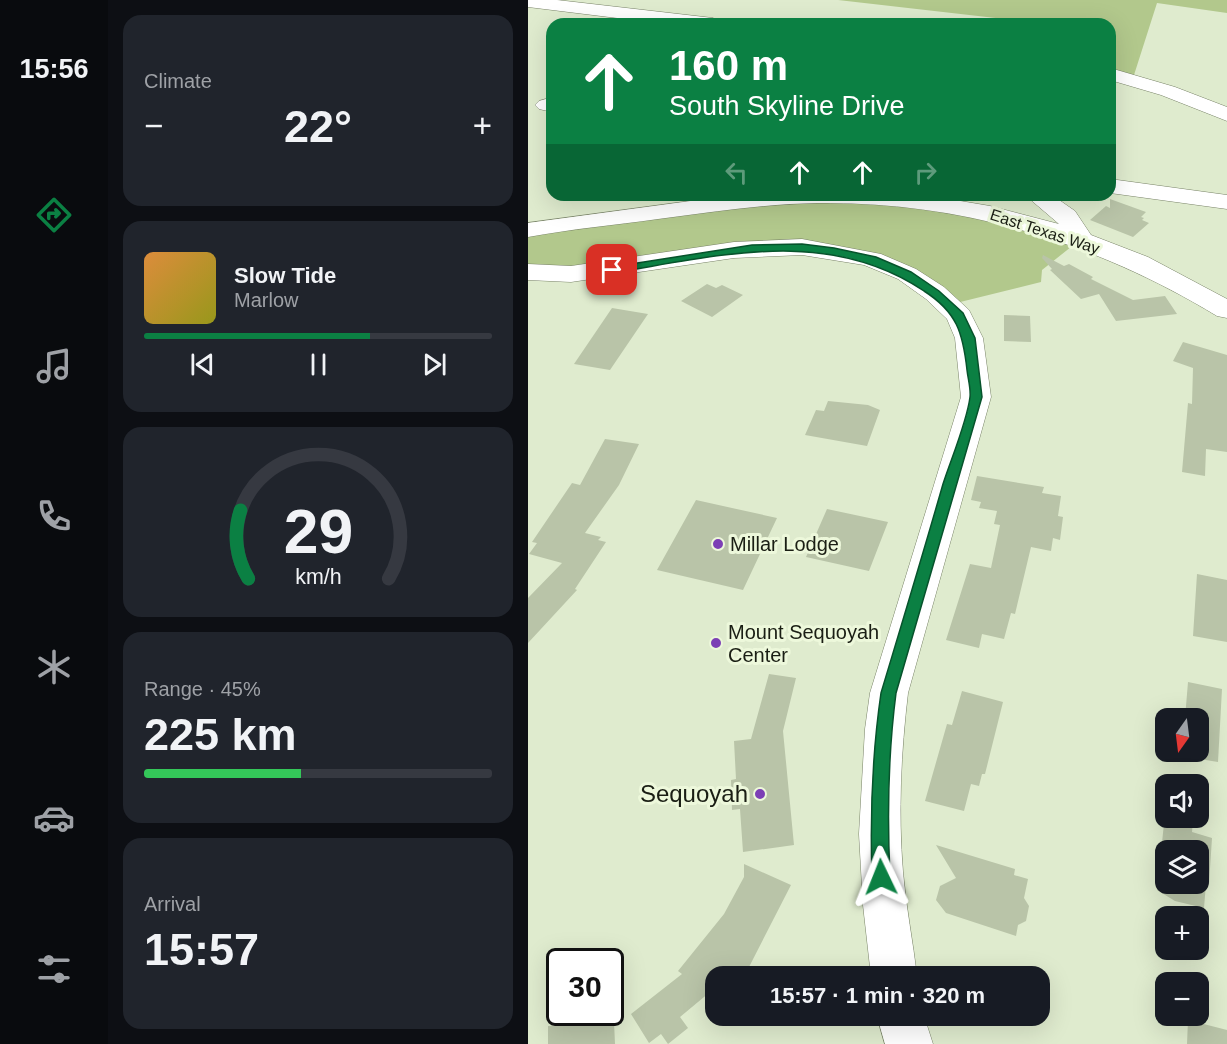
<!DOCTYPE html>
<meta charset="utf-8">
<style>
body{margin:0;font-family:Arial,sans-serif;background:#20242c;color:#f1f3f6;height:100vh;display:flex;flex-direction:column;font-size:22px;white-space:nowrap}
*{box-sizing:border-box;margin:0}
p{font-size:20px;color:#9ea1a6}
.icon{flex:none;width:33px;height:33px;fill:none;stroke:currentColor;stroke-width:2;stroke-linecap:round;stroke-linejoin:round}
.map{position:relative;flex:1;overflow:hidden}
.panel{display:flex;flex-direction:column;gap:15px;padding:15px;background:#0d0f14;width:420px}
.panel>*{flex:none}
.top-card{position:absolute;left:18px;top:18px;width:570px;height:183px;border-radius:18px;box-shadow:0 6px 24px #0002;background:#0b8043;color:#fff;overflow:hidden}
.needle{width:39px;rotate:194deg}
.fabs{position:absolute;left:627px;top:708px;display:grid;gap:12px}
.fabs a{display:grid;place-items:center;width:54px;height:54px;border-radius:12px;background:#171b24;box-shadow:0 6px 24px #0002;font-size:30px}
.speed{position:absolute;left:18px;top:948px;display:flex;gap:12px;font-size:30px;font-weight:700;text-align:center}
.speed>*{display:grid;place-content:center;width:78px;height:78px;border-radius:50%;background:#171b24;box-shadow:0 6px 24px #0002;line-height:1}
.speed .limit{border:3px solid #111;border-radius:9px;background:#fff;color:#111}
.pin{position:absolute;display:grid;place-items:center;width:51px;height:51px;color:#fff;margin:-26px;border-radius:12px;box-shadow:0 3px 9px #0006}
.me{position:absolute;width:66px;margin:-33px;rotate:358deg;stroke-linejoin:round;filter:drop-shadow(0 0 4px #0008)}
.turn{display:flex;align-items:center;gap:21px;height:126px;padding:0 24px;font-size:27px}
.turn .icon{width:78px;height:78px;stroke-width:2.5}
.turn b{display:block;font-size:42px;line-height:51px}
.lanes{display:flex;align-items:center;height:57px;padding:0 24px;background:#0003;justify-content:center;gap:30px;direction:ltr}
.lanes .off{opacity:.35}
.big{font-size:45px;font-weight:700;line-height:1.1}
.panel .widget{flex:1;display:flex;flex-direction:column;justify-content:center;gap:9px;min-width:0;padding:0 21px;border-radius:18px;background:#20242c}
.panel .dial{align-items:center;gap:0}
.dial svg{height:156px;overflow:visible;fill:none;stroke:#363941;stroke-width:7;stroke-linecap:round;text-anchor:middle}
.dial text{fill:#f1f3f6;stroke:none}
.song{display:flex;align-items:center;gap:18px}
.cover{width:72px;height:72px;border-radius:9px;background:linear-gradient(135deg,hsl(30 70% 55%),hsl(60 70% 35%))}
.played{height:6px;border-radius:3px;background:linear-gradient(90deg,#0b8043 65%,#363941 65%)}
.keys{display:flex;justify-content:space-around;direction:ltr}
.heat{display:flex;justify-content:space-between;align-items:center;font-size:33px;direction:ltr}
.charge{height:9px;border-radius:4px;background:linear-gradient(90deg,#34c759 45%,#363941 0)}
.trip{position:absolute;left:177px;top:966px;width:345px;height:60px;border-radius:18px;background:#171b24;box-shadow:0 6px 24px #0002;font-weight:700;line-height:60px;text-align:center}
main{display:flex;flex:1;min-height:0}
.tabs{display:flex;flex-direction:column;width:108px;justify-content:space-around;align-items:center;background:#090b0e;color:#9ea1a6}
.tabs .icon{width:42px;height:42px}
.tabs .active{color:#0b8043}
.tabs b{font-size:27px;color:#f1f3f6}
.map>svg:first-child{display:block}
.green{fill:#b2c88c}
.building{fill:#b9c4a8;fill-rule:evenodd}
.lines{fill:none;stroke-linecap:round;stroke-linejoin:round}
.minor-casing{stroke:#798368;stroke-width:1}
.minor{fill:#fff;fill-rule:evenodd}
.route{fill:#0b8043;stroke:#07532c;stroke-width:1.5}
.poi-dot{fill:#7c3fb5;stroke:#edf8db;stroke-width:2}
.labels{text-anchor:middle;stroke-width:6;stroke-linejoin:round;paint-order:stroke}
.far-street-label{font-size:16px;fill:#1a1e14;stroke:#edf8db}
.poi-label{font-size:20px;fill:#1a1e14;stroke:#edf8db;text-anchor:start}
.near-poi-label{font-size:24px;fill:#1a1e14;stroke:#edf8db;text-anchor:end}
</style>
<main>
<nav class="tabs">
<b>15:56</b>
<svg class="icon active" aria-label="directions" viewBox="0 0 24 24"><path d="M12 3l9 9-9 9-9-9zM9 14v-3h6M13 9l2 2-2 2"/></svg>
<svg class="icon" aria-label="music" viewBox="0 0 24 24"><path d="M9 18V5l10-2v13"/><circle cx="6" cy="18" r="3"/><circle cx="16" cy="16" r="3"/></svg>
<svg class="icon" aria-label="phone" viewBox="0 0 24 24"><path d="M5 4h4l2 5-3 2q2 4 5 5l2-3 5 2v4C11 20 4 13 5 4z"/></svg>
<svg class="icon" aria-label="climate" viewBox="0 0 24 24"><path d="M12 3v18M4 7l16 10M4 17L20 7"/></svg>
<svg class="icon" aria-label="car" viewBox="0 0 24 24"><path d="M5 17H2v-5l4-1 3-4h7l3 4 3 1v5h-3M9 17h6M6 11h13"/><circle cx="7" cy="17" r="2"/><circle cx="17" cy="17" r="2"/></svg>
<svg class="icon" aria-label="filters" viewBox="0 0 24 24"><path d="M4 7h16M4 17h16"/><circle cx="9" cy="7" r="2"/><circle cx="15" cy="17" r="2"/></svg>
</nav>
<section class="panel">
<div class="widget"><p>Climate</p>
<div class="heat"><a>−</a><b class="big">22°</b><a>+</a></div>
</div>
<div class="widget">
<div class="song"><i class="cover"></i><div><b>Slow Tide</b><p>Marlow</p></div></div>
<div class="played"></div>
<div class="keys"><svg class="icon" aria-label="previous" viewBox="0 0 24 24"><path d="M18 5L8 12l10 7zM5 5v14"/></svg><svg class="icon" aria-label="pause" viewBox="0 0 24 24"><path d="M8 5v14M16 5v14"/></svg><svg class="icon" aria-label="next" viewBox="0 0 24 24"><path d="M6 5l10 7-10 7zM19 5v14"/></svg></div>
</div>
<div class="widget dial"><svg viewBox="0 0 100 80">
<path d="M14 69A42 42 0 1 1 86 69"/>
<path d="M14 69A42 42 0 0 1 10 34" stroke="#0b8043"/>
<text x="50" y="56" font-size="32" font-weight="700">29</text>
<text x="50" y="72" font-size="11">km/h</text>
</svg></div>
<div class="widget"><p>Range · 45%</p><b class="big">225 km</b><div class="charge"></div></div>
<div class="widget"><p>Arrival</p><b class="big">15:57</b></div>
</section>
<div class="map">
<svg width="699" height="1044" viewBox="0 0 699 1044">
<rect width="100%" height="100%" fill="#dfebce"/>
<path class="green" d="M310 0H699V13L629 3 606 75 582 70V24H482L485 20Z
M355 197 553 239 514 270 513 282 420 305 379 274 306 251 0 272V230L179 205Z"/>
<path class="building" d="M582 199 618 212 613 217 616 218 614 220 621 223 605 237 562 220 578 206 582 208Z
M515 255 536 266 541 264 565 277 563 279 605 300 637 296 649 314 588 321 571 294 553 299 522 270 524 269 514 258Z
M179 284 188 288 194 285 215 295 184 317 153 301Z
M84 308 120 314 82 370 46 364Z
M476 315 502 316 503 342 476 341Z
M655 342 699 355V452L678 449 677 476 654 472 660 403 664 404 665 368 645 361Z
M300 401 340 405 352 410 339 446 277 435 288 410 296 411Z
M77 439 111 444 91 485 57 533 73 537 70 540 78 542 47 589 49 590 0 643V598L34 563 1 554 9 543 4 542 44 483 52 485Z
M449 476 516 487 514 493 533 496 530 516 535 517 532 540 525 538 523 551 503 547 487 614 483 613 476 639 454 634 451 648 418 640 442 564 463 568 472 525 466 524 469 511 451 508 453 502 443 500Z
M168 500 249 518 215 590 129 570Z
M299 509 360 522 341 571 278 557Z
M669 574 699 580V642L665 636Z
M241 674 268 678 255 731 266 845 215 852 212 809 204 810 203 780 208 779 206 741 223 739Z
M660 682 694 689 690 762 653 756 654 752H670V718H657Z
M434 691 475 702 457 774H454L451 786 443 784 436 811 397 801 419 724 424 725Z
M637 814 638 818 665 821 664 832 684 838 681 884 678 883 676 908 647 901 629 890ZM638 850H670V884H638Z
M408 845 487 869 486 875 500 879 496 898 501 906 498 921 490 925 488 936 418 913 408 900 412 886 428 878Z
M216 864 263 885 221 967 213 976H188V987L152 1017 160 1028 140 1044 133 1034 121 1043 103 1014 154 974 150 971 196 914 216 877Z
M660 1020 699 1030V1044H659Z
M86 1022 87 1044H20V1026Z"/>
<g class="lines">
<defs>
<path id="minor" d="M0 0H29L185 18 194 24H138L0 7Z
M582 68 647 87 699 107V121L633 95 582 80Z
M18 99 24 100V112L11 109 7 105 11 101Z
M582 179 699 195V209L582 193Z
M207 195H397L462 206 531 224 497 195H524L547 211 563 235 620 257 699 299V318L689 316C567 242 432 201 289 203 236 204 183 212 130 219 87 225 43 229 0 237V223Z
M274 239 353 254 388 269 416 287 441 310 455 338 463 397 380 693C373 752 370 812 375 872 378 907 385 942 389 976H343L335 905 331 834 337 729 342 693 433 397 427 338 419 319 398 299 370 279 336 265 274 255 206 258 43 282 0 280V264L43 266 206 242Z
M349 1016H396L405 1044H357Z"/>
</defs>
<use href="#minor" class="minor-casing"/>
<use href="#minor" class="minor"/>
</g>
<path class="route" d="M274 244 306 248 348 257 383 272 411 291 435 313 447 338 454 397 368 693C360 755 359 815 362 877L359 883 353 886 346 883 344 877C342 815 344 755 353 693 374 623 395 554 415 484 423 459 439 422 442 397 443 389 440 379 439 370 435 333 429 312 396 291 299 226 191 256 84 273L79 270 84 267 224 245Z"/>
<g class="poi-dot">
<circle cx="190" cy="544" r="6"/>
<circle cx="188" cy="643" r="6"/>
<circle cx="232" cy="794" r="6"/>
</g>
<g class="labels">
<g class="far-street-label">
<text transform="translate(517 231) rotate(18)" y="6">East Texas Way</text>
</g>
<g class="poi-label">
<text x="202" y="551">Millar Lodge</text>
<text x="200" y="639">Mount Sequoyah<tspan x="200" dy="23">Center</tspan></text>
</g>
<g class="near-poi-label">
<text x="220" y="802">Sequoyah</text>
</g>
</g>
</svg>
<div class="fabs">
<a><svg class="needle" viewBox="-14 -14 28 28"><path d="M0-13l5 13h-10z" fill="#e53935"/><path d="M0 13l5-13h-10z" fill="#9ea1a6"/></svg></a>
<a><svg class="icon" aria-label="sound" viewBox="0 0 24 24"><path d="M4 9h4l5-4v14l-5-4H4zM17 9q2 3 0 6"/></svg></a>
<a><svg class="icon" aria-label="layers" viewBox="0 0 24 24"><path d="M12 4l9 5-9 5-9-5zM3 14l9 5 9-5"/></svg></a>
<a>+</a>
<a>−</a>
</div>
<div class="speed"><div class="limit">30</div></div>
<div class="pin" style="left:84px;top:270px;background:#d93025"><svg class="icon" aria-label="arrive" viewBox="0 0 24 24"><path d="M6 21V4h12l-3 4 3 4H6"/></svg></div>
<svg class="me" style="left:353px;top:877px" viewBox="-20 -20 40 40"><path d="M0-17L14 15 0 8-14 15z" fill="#0b8043" stroke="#fff" stroke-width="4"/></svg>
<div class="trip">15:57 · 1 min · 320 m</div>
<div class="top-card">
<div class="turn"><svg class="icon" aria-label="ahead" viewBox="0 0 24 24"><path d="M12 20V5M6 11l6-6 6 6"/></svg><div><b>160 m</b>South Skyline Drive</div></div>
<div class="lanes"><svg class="icon off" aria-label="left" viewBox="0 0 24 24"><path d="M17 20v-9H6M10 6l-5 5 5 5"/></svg><svg class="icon" aria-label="ahead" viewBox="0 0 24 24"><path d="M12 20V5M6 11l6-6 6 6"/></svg><svg class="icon" aria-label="ahead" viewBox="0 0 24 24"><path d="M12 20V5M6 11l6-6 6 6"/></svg><svg class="icon off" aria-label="right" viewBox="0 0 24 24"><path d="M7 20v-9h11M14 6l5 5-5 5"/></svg></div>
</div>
</div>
</main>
